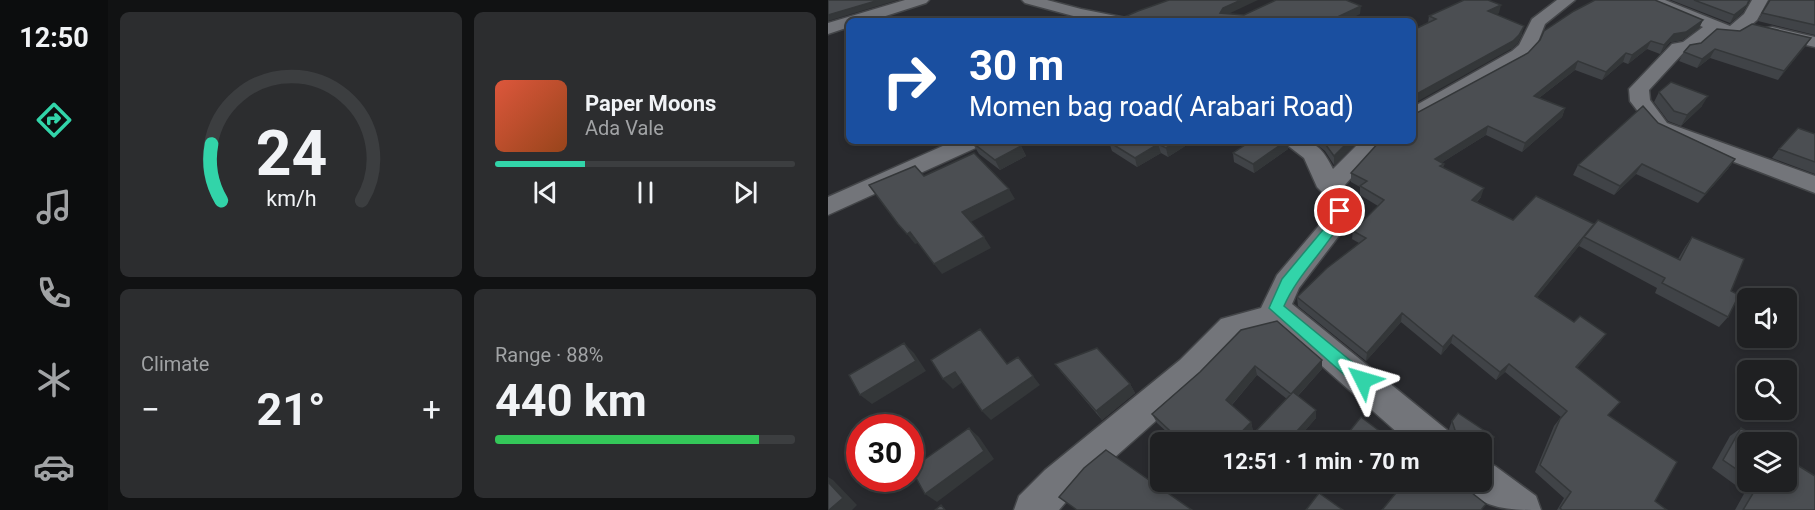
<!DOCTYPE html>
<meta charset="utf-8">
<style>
body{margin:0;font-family:Roboto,sans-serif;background:#2c2d2f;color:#f1f3f6;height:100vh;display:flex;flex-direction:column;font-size:22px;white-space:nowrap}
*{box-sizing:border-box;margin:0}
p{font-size:20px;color:#a1a3a5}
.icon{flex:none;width:33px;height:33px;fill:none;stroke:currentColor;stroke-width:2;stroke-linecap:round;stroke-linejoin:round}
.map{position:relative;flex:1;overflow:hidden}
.panel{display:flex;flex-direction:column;gap:12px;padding:12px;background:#111213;width:720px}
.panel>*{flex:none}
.top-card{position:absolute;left:18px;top:18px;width:570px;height:126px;border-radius:9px;box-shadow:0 3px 9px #0003,0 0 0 2px #3c3e40;background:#1a4fa0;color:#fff;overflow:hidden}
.buttons{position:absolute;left:909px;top:288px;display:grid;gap:12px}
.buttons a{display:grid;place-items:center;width:60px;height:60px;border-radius:9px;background:#1f2022;box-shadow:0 3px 9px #0003,0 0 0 2px #3c3e40;font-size:30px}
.speed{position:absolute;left:18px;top:414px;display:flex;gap:12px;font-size:30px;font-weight:700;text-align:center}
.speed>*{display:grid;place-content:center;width:78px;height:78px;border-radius:50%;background:#1f2022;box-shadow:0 3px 9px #0003,0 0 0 2px #3c3e40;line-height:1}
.speed .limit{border:9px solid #d22;background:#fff;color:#111}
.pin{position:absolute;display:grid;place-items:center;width:51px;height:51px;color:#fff;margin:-26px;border:3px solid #fff;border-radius:50%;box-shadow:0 2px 6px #0007}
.me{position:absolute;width:66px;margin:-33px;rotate:310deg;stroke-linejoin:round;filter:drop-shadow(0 0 4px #0008)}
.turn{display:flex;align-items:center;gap:21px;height:126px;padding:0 24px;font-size:27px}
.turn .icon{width:78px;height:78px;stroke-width:2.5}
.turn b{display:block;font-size:42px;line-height:51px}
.big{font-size:45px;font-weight:700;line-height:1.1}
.panel .card{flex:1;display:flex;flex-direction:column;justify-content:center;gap:9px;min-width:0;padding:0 21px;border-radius:9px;background:#2c2d2f}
.panel .dial{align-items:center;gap:0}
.dial svg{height:156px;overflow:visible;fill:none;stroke:#3c3e40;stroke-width:7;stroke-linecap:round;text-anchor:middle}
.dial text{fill:#f1f3f6;stroke:none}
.song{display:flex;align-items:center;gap:18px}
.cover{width:72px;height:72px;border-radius:9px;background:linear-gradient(135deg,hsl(10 70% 55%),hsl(20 70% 35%))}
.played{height:6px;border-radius:3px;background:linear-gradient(90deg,#32d4a9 30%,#3c3e40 30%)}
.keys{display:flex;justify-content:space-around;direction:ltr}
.heat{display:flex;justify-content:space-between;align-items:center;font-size:33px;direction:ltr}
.charge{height:9px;border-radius:4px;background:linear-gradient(90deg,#34c759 88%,#3c3e40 0)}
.panel .tiles{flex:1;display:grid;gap:12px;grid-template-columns:repeat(2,1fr)}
.trip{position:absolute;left:322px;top:432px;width:342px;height:60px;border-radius:9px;background:#1f2022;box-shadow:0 3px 9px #0003,0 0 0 2px #3c3e40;font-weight:700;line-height:60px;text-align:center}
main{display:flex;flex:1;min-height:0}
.tab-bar{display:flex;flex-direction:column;width:108px;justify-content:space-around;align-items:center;background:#0c0d0e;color:#a1a3a5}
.tab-bar .icon{width:42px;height:42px}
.tab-bar .active{color:#32d4a9}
.tab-bar b{font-size:27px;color:#f1f3f6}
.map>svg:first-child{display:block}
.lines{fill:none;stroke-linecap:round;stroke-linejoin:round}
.minor-casing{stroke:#434548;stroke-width:3}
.minor{fill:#73757a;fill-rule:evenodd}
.wall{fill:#404347}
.shaded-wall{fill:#343739}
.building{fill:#4b4e52;stroke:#343739;stroke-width:1.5}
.route{fill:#32d4a9;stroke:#208a6e;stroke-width:1.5}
</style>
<main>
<nav class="tab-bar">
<b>12:50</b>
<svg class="icon active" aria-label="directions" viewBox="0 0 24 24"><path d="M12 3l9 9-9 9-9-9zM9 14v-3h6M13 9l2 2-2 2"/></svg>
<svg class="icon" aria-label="music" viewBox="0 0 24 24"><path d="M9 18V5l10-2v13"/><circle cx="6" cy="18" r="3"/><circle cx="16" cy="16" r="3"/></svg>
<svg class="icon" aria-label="phone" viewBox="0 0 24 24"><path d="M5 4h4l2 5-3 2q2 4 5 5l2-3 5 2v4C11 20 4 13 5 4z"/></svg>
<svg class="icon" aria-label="climate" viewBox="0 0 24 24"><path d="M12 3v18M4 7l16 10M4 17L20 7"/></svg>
<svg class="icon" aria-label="car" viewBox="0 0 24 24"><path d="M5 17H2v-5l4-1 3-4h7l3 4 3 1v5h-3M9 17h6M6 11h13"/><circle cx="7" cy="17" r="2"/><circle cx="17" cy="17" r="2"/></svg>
</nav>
<section class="panel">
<div class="tiles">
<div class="card dial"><svg viewBox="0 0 100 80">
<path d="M14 69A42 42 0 1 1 86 69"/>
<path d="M14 69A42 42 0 0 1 9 40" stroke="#32d4a9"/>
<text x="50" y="56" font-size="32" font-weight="700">24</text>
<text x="50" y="72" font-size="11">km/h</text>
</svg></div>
<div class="card">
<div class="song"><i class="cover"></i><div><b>Paper Moons</b><p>Ada Vale</p></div></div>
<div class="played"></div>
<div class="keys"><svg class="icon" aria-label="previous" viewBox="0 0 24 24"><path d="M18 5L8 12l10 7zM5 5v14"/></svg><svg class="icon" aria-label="pause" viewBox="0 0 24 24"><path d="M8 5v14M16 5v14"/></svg><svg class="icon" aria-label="next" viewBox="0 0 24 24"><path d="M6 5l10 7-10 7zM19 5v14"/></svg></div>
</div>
<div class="card"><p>Climate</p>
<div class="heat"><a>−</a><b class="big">21°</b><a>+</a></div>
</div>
<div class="card"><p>Range · 88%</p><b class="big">440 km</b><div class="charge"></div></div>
</div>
</section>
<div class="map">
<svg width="987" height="510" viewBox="0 0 987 510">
<rect width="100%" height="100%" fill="#292a2e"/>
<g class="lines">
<defs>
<path id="minor" d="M77 0H101L98 3 42 21H21V27L0 34V23Z
M194 0H219L253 9 298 18 300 21H264L197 3Z
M729 0H747L717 24 708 47 696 59 592 119 585 121V107L684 51 691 45 704 19Z
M815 0H837L902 26 916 14 924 0H940L929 20 916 31 912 38 883 36 867 50 856 52 821 90 822 100 839 123 987 176V193L825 131 802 101 801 89 844 44 855 42 875 27 818 3Z
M944 27 987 37V47L938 36 936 32 938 28Z
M126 141H155L152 146 0 215V197Z
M454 141C484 141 491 141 505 169L533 141H556L516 186 522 193 525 211 513 233 471 288 464 304 619 430 624 442H580L451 328 414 338 374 380 243 496 231 510H186L191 496 217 470 352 360 393 319 433 308 449 275 494 222 499 211 498 196 489 187 476 158Z
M654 460 667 466 708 496 713 510C682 510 651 510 636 482H654Z"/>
</defs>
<use href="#minor" class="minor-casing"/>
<use href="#minor" class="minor"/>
</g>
<path class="wall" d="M843 0H921L914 13 902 23Z
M941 0H987V35L930 21 942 1Z
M671 13 668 14 694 34 689 44 683 49 600 23 601 16Z
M875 20 871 28 854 40 842 42 832 54 819 49 800 64 795 62 774 80 747 70 711 98 737 108 734 117 694 152 658 135 613 163 616 164 615 168 653 197 649 202 685 220 766 224 850 259 857 247 864 237 903 291 900 317 891 327 827 293 829 288 751 246 709 297 746 322 778 334 772 342 749 368 780 415 827 501 839 510H729L736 498 707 472 726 426 733 417 677 372 668 380 623 343 613 355 573 322 538 361 470 306 469 297 531 243 524 239 525 231 550 206 532 195V187L523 182V173L587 114Z
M983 38 950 80 882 58 869 68 851 61 856 52Z
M831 92 874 106 853 126 840 121 826 102Z
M830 123 907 159 900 169 870 203 808 174 786 195 745 175 750 165Z
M987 134V174L944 158 951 149Z
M365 141 340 157 333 153 309 167 284 151 281 142Z
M477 141H530L506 165 497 151 487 143Z
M145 144 193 146 198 156 172 170 151 154Z
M460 149 426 173 406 162 405 153Z
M413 330 494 360V369L470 396 488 418 467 442H429L426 433 459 399 429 375 404 405 423 422 425 431 414 442H350L329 423 324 414 372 372Z
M227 364 302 384 307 393 274 420 234 373Z
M624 421 666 437 654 456V442L623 436 621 429Z
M913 428 920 442V482H958L987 510H907L917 492 884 468 902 436Z
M511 482H529L522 490Z"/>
<path class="shaded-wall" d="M51 0H70L0 21V15Z
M413 0H430L396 16 392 13 395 8Z
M673 5 671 13 658 19 660 11Z
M919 5 914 13 902 23 906 15Z
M533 6 532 14 518 21H501Z
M875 20 871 28 854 40 842 42 832 54 836 45 846 34Z
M696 26 694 34 689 44 683 49 585 104V96Z
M983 38 977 47 950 80 956 71Z
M823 41 819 49 800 64 804 55Z
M887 49 882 58 869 68 874 59Z
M798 53 795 62 774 80 778 72Z
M750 61 747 70 703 104 706 96Z
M880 96 874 106 853 126 859 115Z
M737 108 734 117 694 152 697 143Z
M660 126 658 135 605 168 607 159Z
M349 141H365L340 157 338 148Z
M458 141H460V149L426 173 425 164Z
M521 141H530L506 165V156Z
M330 144 333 153 309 167 307 158Z
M193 146 198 156 172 170 167 160Z
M907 159 900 169 870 203 877 194Z
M814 164 808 174 786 195 792 186Z
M656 188 653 197 642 208 644 200Z
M181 189 187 199 141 223 134 212Z
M82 232 90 243 87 244 79 234Z
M156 237 163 248 114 274 106 264Z
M756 238 751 246 703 305 707 296Z
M574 313 573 322 538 361 539 353Z
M778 334 772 342 743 375 748 367Z
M625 335 623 343 613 355 615 347Z
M76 343 86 353 98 371 44 404 32 395Z
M494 360V369L464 402 463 394Z
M681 364 677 372 668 380 672 372Z
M427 366 429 375 400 409 398 400Z
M127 372 136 381 125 389 115 379Z
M205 376 212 385 163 420 154 411Z
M302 384 307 393 274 420 268 411Z
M488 410V418L467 442H459Z
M423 422 425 431 414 442H404Z
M141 428 151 437 166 459 109 502 97 494Z
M0 477 5 480 29 505 24 510H1Z
M524 482H529L522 490 523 483Z"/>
<path class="building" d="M0 0H51L0 15Z
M341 0H413L395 8 392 13 416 15 448 0H518L533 6 501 21H287L310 11Z
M636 0H660L673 5 660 11 696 26 691 35 685 41 585 96V98V30L608 19 601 16Z
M767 0H827L875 20 858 32 846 34 836 45 823 41 804 55 798 53 778 72 750 61 706 96 737 108 697 143 660 126 607 159 616 164 612 166 656 188 644 200 685 220 708 196 766 224 707 296 746 322 752 316 778 334 748 367 792 402 780 415 849 462 827 501 839 510H734L732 508 743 492 712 465 732 419 739 411 681 364 672 372 625 335 615 347 574 313 539 353 469 297 499 268 538 238 525 231 556 200 532 186 539 181 523 173 552 141H585V113L587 114 700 53 712 40 716 31 746 11Z
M866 0H921L919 5 906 15Z
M942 0H987V25L934 13Z
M924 24 983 38 956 71 887 49 874 59 856 52 862 45 873 43 889 29 912 31Z
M843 82 880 96 859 115 846 111 831 92Z
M815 106 830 123 907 159 877 194 814 164 792 186 750 165Z
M970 128 987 134V162L951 149Z
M151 141H186L193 146 167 160 145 143Z
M283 141H349L338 148 330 144 307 158 281 142Z
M423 141H458L425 164 405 153Z
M495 141H521L506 156Z
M146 153 181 189 134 212 156 237 106 264 82 232 79 234 70 224 41 185 87 166 96 176Z
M770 220 852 260 864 237 916 259 903 291 911 295 900 317 834 283 837 278 756 237Z
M449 321 494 360 463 394 427 366 398 400 423 422 404 442H354L324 414 372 372 413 330Z
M152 329 179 364 190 357 205 376 154 411 127 372 115 379 103 360Z
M76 343 88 361 32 395 21 375Z
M269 348 302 384 268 411 227 364Z
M465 392 488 410 459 442H437L426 433Z
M630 413 666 437 654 455V442H607L612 436H629L624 421Z
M533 417 558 436 554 442H513Z
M141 428 156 451 97 494 83 469Z
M913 428 936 442H920V477L895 460Z
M278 450 364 510H249L231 497 256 468Z
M958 458 987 476V510H915L930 485 925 482H958Z
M0 482 15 498 1 510H0Z
M577 482H636L634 485 658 504 653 510H554Z
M491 493 515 510H478Z
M113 505 117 510H107Z"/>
<path class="route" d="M512 206 518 211C503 246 471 271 456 306L540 375 543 380 540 386 535 388 529 386 441 308 454 279 499 225 507 208Z"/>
</svg>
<div class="buttons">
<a><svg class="icon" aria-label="sound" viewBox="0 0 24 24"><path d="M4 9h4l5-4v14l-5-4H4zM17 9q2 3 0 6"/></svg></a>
<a><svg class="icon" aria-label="search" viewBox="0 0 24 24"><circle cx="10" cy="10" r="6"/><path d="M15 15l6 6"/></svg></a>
<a><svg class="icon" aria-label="layers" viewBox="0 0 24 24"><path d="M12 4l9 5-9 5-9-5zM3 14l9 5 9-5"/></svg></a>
</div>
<div class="speed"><div class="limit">30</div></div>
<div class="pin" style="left:512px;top:211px;background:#d93025"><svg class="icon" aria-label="arrive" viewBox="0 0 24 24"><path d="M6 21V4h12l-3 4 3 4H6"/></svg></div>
<svg class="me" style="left:535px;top:380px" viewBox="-20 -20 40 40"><path d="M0-17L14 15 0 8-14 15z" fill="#32d4a9" stroke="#fff" stroke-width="4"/></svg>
<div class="trip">12:51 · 1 min · 70 m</div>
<div class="top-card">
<div class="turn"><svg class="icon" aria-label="right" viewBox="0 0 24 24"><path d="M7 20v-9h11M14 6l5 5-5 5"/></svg><div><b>30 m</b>Momen bag road( Arabari Road)</div></div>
</div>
</div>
</main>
